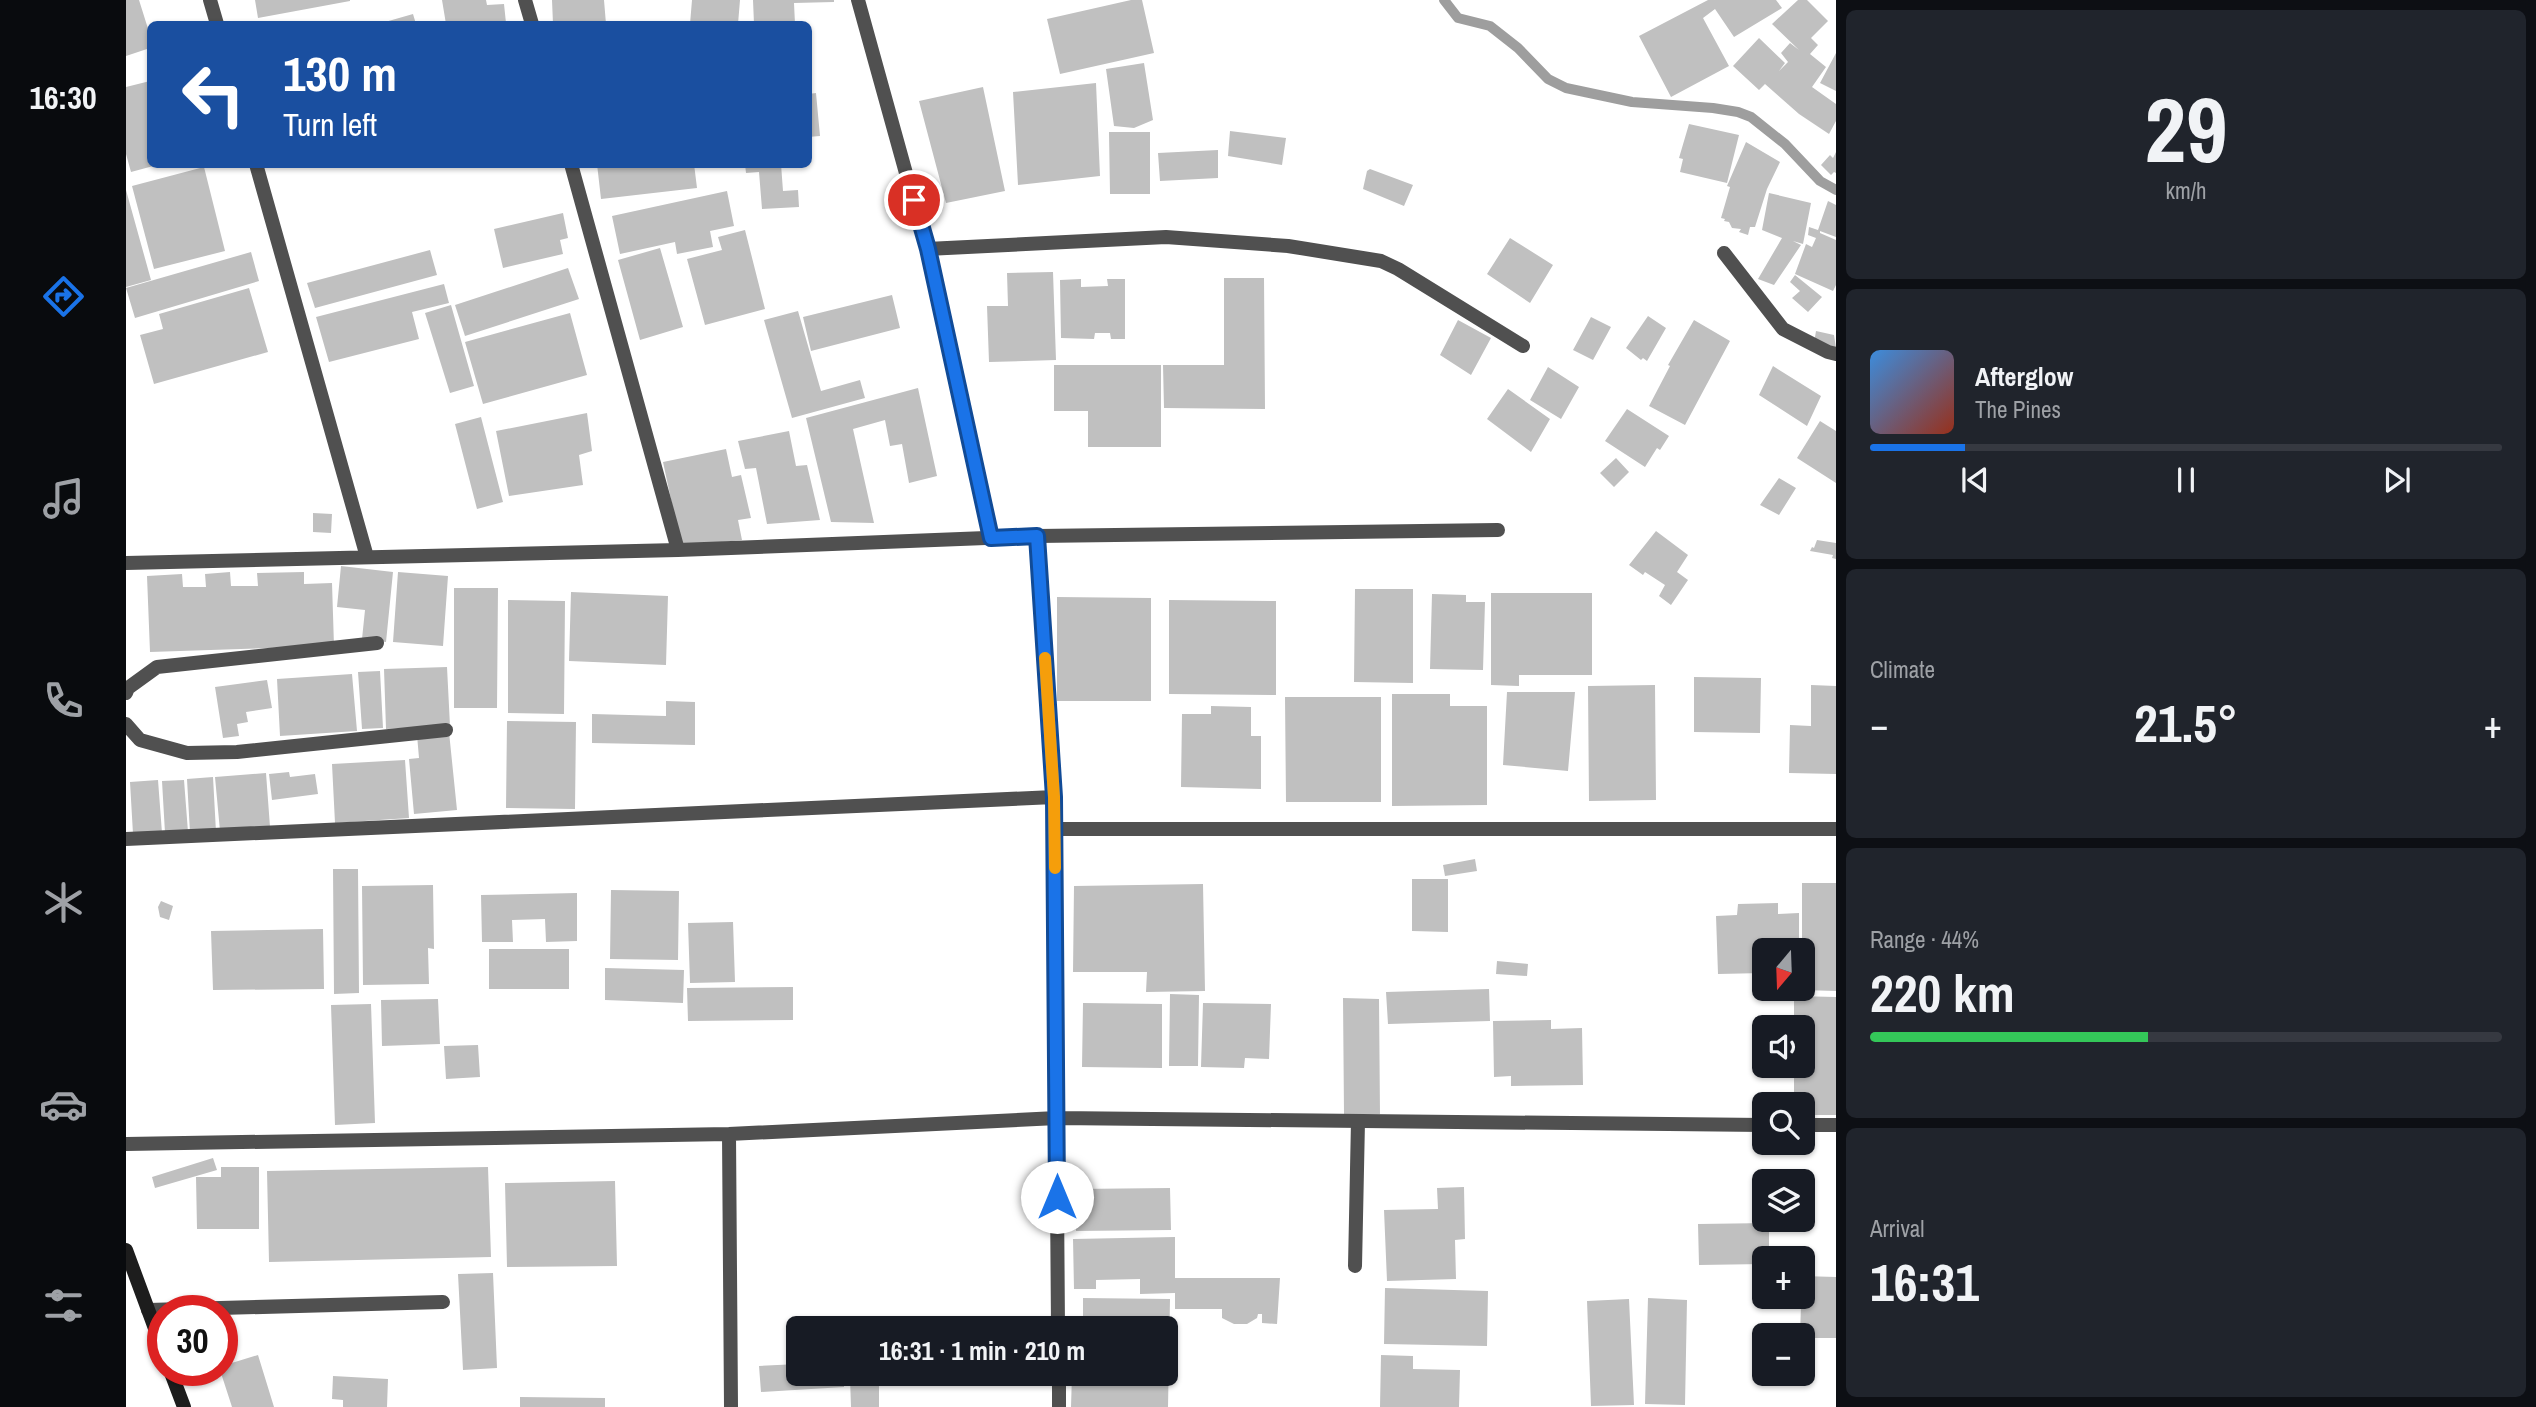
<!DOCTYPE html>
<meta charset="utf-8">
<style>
body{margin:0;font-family:"Archivo Narrow",sans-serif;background:#20242c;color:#f1f3f6;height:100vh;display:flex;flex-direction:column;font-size:26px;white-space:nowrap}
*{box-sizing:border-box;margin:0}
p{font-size:23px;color:#9ea1a6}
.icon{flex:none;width:38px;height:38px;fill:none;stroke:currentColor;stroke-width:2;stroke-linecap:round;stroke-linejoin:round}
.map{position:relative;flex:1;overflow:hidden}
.sheet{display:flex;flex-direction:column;gap:10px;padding:10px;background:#0d0f14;width:700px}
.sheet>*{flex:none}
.banner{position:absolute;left:21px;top:21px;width:665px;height:147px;border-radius:10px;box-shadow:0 2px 5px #0004;background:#1a4fa0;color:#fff;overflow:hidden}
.needle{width:46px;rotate:199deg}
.buttons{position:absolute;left:1626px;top:938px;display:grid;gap:14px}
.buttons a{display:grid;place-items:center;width:63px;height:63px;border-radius:10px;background:#171b24;box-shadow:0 2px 5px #0004;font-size:35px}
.speed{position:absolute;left:21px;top:1295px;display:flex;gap:14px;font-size:35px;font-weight:700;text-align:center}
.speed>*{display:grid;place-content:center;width:91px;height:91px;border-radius:50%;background:#171b24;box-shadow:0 2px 5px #0004;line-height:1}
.speed .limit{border:10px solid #d22;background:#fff;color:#111}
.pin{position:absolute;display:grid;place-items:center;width:60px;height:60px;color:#fff;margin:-30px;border:4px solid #fff;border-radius:50%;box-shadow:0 2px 7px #0007}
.me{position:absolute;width:77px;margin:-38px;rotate:0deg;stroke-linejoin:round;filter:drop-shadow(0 0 5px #0008)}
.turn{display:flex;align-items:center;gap:24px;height:147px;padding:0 21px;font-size:32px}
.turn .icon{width:91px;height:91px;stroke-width:2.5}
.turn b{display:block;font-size:49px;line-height:60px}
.big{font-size:52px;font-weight:800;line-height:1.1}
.sheet .widget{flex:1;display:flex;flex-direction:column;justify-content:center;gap:10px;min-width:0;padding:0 24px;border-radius:10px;background:#20242c}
.sheet .dial{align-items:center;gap:0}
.dial b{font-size:91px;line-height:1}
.song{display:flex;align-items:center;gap:21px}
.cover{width:84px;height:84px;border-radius:10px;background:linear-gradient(135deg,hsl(210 70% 55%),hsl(10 70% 35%))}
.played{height:7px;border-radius:4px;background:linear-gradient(90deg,#1a73e8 15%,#363941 15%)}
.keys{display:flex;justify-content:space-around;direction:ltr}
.heat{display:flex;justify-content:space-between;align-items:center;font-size:38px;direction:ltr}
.charge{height:10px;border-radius:5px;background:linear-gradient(90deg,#34c759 44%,#363941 0)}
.trip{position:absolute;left:660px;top:1316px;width:392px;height:70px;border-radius:10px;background:#171b24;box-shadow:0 2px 5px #0004;font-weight:800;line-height:70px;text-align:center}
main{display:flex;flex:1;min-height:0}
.menu{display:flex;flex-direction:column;width:126px;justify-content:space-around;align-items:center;background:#090b0e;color:#9ea1a6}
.menu .icon{width:49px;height:49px}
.menu .current{color:#1a73e8}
.menu b{font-size:32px;color:#f1f3f6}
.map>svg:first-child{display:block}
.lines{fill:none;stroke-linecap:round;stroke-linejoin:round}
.stream{stroke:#9e9e9e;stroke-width:10}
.building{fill:#c0c0c0}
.lane{stroke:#505050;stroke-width:14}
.street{stroke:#505050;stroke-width:14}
.secondary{stroke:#1d1d1d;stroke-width:14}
.route-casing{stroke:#114b97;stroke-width:18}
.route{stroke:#1a73e8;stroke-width:12}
.slow{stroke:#f59e0b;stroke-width:12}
</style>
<main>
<nav class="menu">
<b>16:30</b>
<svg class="icon current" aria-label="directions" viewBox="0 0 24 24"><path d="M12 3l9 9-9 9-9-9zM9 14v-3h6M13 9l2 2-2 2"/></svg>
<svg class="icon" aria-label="music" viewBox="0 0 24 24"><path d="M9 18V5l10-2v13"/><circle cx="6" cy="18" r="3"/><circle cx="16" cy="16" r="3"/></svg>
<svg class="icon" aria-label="phone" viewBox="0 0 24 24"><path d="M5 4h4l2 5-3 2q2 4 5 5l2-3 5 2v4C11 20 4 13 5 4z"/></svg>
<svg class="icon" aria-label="climate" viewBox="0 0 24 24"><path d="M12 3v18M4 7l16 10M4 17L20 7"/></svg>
<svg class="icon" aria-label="car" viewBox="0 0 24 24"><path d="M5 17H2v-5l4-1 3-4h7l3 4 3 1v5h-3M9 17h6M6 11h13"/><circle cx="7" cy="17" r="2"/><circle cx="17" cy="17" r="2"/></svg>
<svg class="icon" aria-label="filters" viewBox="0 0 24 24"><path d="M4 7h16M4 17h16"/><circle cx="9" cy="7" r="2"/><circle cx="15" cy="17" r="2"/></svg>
</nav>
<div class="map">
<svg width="1710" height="1407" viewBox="0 0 1710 1407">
<rect width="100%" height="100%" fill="#fff"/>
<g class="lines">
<path class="stream" d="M1318 0 1332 18 1364 26 1392 48 1422 79 1440 88 1506 102 1587 108 1612 112 1625 117 1659 144 1694 181 1710 190"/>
</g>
<path class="building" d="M0 0H13L24 35V48L0 56Z
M129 0H224V1L132 18Z
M316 0H360L361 5 378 4 380 23 320 24Z
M426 0H478L480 24H427Z
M566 0H614L612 24H564Z
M627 0H708V2L668 3 669 24H628Z
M1005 0H1016L1028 53 934 74 921 19Z
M1582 0H1650L1656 8 1608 37 1589 9 1577 18 1603 66 1545 97 1513 36Z
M1672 0H1681L1702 21 1685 38 1692 45 1684 54 1700 67 1686 87 1710 104V121L1703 134 1673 114 1639 84 1633 90 1607 66 1633 38 1659 63 1653 71 1662 62 1655 53 1664 43 1673 50 1646 24Z
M287 14 290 24H252Z
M1710 53V91L1694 83Z
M1018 63 1027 120 1008 128 988 126 980 69Z
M24 81V164L31 165 5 172 0 154V87Z
M970 83 974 176 892 185 887 92Z
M857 87 879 191 820 203 793 101Z
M690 93 694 136 682 137V94Z
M1563 124 1613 135 1601 183 1554 172 1557 159 1553 158Z
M1104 131 1160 138 1156 165 1102 156Z
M983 132H1024V194H984Z
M1620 142 1654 162 1641 189 1629 227H1624L1622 235 1613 232 1615 229 1606 228 1603 222 1598 221 1599 219 1595 218 1604 187 1601 186Z
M1092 150V178L1034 181 1032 153Z
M1710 152V173L1708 172 1705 175 1695 165 1704 155 1707 158Z
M471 164H568L571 188 475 199Z
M619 164H655L657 191 672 190 673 207 636 209 633 172 620 173Z
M78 167 99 251 28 269 6 186Z
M1244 169 1287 185 1278 206 1237 189 1241 171Z
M0 190 25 280 0 287Z
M601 191 608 226 584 231 587 247 551 254 549 242 494 254 486 216Z
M1643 193 1685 203 1677 244 1667 241 1675 245 1648 285 1632 279 1656 238 1636 230Z
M1702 201 1710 205V237L1694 231V233L1710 240V285L1707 291 1669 274 1680 244 1686 247 1690 238 1682 235 1683 227 1692 230Z
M437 213 442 238 434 240 437 254 377 268 368 229Z
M619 230 639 309 579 325 561 259 596 250 592 237Z
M1384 238 1427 265 1404 303 1361 274Z
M534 248 557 327 514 340 492 260Z
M304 250 311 275 189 308 181 283Z
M125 252 133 281 9 318 0 288Z
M442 268 453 299 339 336 329 305Z
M927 272 930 360 863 362 861 306H882L881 273Z
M1669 275 1696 297 1682 312 1666 298 1674 291 1664 282Z
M1098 278H1138L1139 409 1038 408 1037 365H1098Z
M955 279V287L982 286 981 279H999V339H985L984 333H969L968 339 935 338 934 280Z
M318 284 323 303 286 312 293 339 203 362 190 317Z
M123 288 142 352 28 384 14 335 37 329 33 314Z
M766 295 774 328 685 351 677 317Z
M325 305 348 386 324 393 299 313Z
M672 311 695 391 734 380 739 398 666 418 638 320Z
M444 313 461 375 357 404 339 342Z
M1522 316 1540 328 1521 361 1517 358 1515 360 1500 348Z
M1465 317 1485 327 1467 360 1447 350Z
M1332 320 1365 338 1345 375 1314 355Z
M1568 320 1604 341 1559 425 1523 406 1544 366 1542 365Z
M1690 331 1708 335 1710 348 1688 343Z
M928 365H1035V447H962V411H928Z
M1647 366 1695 396 1681 426 1633 395Z
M1422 367 1453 387 1435 419 1404 400Z
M792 388 811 476 783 483 776 444 764 446 759 420 727 429 748 523 705 522 680 418Z
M1382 389 1424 419 1405 452 1361 419Z
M1501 409 1543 436 1534 450 1531 448 1519 467 1479 441Z
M461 413 466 451 453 455 457 485 383 496 370 431Z
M355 417 377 502 351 509 329 424Z
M1694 421 1710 431V483L1671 458Z
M663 431 670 466 681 465 694 520 641 524 630 468 619 469 612 441Z
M600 449 606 477 615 475 625 518 612 520 616 540 555 546 537 462Z
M1490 458 1503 472 1488 487 1474 473Z
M1653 478 1670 488 1653 515 1634 505Z
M187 513 206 514 205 533 187 532Z
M1530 531 1562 555 1551 572 1562 580 1545 605 1533 596 1539 585 1519 572 1517 575 1503 565Z
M1691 540 1710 543V559L1706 558 1707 555 1684 551 1686 547 1688 548Z
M215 566 267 572 260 642 236 639 239 610 211 607Z
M104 572 105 586H132L131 573 178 572V584L206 583 208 646 24 652 21 576 56 574 57 587H80L79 574Z
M272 572 322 576 317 646 267 642Z
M328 588H372L371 708H328Z
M1229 589H1287V683L1228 682Z
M445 592 542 596 540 665 443 661Z
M1365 593H1466V675H1393V686L1365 685Z
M1306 594 1340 595V602H1359L1357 670 1304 669Z
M931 597 1025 598V701H931Z
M382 600 439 601 438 714 382 713Z
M1043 600 1150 601V695L1043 694Z
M321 667 324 726 260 729 258 669Z
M254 671 257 728 236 729 232 672Z
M226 674 231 731 154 736 151 679Z
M1568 677 1635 678 1634 733 1568 732Z
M141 680 146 708 120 712 122 722 111 724 113 736 97 738 89 687Z
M1529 685 1530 800 1463 801 1462 686Z
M1685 685 1710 686V774L1663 773 1664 725 1685 726Z
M1381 692H1449L1442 771 1377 765Z
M1266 694H1324V706H1361V805L1266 806Z
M1159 697H1255V802H1160Z
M540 701 569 702V745L466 743V714L540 716Z
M1085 706 1125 707V736H1135V789L1055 787 1056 714H1085Z
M381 721 450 722 449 809 380 808Z
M323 732 331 810 288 814 283 759 293 758 291 735Z
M279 760 283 818 209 823 206 764Z
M163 772 164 777 189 774 192 794 146 800 143 774Z
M140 773 144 827 94 831 89 777Z
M87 777 90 832 64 833 61 779Z
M32 780 36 833 7 834 4 782Z
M58 780 62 832 39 833 36 781Z
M1349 859 1351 871 1319 876 1317 865Z
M207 869H232L233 993 208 994Z
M1286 879H1322V932L1286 931Z
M1676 883H1710V991L1676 990Z
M1077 884 1079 991 1020 992 1021 972H947L948 886Z
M307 885 308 949 302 948 303 984 237 985 236 886Z
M485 890 553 891 552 960 484 959Z
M451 893V941L420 942 419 919 386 920 387 942H356L355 895Z
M35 901 47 906 43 920 34 917 32 907Z
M1652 903V914L1673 913V950H1638V973L1592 974 1590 916 1611 915 1612 904Z
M607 922 609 982 564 983 562 923Z
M197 929 198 989 87 990 85 931Z
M363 949H443V989H363Z
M1371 961 1402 964 1401 976 1370 974Z
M479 968 558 970 557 1003 479 1000Z
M667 987V1020L562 1021 561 988Z
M1363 989 1364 1021 1262 1024 1260 992Z
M1044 994 1073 995 1072 1066H1043Z
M1668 996 1710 997V1115H1676V1104H1668V1066H1676V1027H1668Z
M1217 998 1253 999 1254 1114H1218Z
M312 999 314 1044 256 1046 255 1000Z
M957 1003 1036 1004V1068L956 1067Z
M1077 1003 1145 1004 1143 1059 1119 1058 1118 1068 1075 1067Z
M245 1004 249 1123 209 1125 205 1005Z
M1425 1020V1029L1456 1028 1457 1085 1385 1086V1076L1368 1077 1367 1021Z
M352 1045 354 1077 320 1079 318 1046Z
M87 1158 91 1170 29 1188 26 1177Z
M95 1167H133V1229H71L70 1177H95Z
M362 1167 365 1257 143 1262 141 1171Z
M489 1181 491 1266 381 1267 379 1183Z
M1338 1187 1339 1239 1329 1240 1330 1279 1261 1281 1258 1210 1312 1209 1311 1188Z
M1044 1188 1045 1230 950 1231 949 1189Z
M1643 1223V1258H1638V1264L1573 1265 1572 1224Z
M1049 1237V1278H1154L1151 1324 1136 1323V1314H1132L1131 1318 1121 1324H1108L1096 1318V1309H1049V1293L1014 1294V1279L970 1280V1289H948L947 1239Z
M367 1273 371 1368 337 1370 332 1274Z
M1676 1276 1710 1277V1338H1676V1335H1674Z
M1259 1288 1362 1291 1361 1346 1258 1344Z
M957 1298 1044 1299 1042 1407H945L946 1374H1040V1328H957Z
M1522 1298 1561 1300 1559 1405 1519 1404Z
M1503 1299 1508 1405 1465 1406 1461 1301Z
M132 1355 148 1407H106L94 1370H96V1366Z
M1255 1355 1287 1356V1369L1334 1370 1333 1407H1254Z
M672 1364V1374H718V1387L635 1392 633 1366Z
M207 1376 262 1379 261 1407H217V1400L206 1399Z
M724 1378H753V1407H725Z
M394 1397 479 1398V1407H394Z"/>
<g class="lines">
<path class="lane" d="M0 693 2 688 31 667 251 643
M0 724 14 740 61 753 111 752 320 730
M1229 1266 1232 1121
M22 1310 317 1302"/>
<path class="street" d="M84 0 91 24
M399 0 406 24
M732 0 801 249 865 538
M130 164 241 557
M445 164 552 550
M801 249 1040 237 1162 246 1255 261 1272 269 1397 346
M1598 253 1657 329 1702 352 1710 354
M911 536 928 797 932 1328
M0 563 552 550 911 536 1372 530
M929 829H1710
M0 839 928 797
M1676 1125H1710
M603 1134 605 1407
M0 1144 603 1134 931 1118 1638 1125
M933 1374V1407"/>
<path class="secondary" d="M0 1250 37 1350
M44 1370 58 1407"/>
</g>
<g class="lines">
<defs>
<path id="route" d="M788 200 802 249 865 538 911 536 928 797 931 1197"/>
</defs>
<use href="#route" class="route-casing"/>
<use href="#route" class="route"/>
<path class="slow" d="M919 658 928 797 929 868"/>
</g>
</svg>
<div class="buttons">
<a><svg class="needle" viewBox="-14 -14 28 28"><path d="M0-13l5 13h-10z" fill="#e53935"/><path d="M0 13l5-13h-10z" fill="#9ea1a6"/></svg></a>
<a><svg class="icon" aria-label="sound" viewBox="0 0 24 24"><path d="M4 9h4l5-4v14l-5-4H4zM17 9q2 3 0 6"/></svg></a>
<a><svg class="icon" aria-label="search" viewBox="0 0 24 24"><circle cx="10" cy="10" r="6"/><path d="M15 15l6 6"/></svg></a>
<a><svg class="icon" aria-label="layers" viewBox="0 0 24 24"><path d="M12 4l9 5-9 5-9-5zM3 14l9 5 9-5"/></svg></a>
<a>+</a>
<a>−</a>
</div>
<div class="speed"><div class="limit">30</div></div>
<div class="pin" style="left:788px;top:200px;background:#d93025"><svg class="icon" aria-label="arrive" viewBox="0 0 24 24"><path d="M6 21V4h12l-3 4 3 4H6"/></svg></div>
<svg class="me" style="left:931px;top:1197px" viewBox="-20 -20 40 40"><circle r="19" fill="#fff"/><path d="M0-13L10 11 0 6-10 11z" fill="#1a73e8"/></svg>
<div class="trip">16:31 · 1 min · 210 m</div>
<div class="banner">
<div class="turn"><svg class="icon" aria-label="left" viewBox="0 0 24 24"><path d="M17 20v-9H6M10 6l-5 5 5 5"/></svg><div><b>130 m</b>Turn left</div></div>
</div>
</div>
<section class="sheet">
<div class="widget dial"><b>29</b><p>km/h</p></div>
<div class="widget">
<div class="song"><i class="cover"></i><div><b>Afterglow</b><p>The Pines</p></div></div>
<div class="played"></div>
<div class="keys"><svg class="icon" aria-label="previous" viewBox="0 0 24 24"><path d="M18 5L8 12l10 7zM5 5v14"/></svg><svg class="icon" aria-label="pause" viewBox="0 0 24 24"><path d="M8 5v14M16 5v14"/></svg><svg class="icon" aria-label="next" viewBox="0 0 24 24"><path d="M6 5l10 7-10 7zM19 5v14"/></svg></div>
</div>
<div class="widget"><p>Climate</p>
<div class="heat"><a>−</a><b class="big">21.5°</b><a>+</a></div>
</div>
<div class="widget"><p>Range · 44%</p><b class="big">220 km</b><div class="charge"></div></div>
<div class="widget"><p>Arrival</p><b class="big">16:31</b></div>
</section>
</main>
